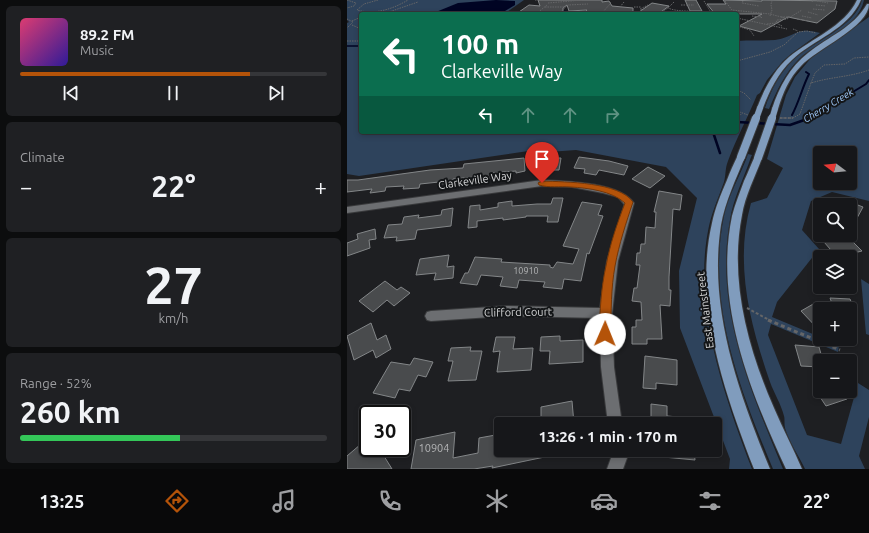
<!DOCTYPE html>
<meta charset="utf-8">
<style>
body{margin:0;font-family:Ubuntu,sans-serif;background:#1f2023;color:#f1f3f6;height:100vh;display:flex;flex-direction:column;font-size:15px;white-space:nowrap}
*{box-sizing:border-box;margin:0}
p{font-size:13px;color:#9e9fa2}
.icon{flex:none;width:22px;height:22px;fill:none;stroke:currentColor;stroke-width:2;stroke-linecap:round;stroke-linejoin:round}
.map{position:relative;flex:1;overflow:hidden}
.details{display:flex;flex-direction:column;gap:6px;padding:6px;background:#0c0d0e;width:347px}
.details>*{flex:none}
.banner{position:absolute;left:12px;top:12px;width:380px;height:122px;border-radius:4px;box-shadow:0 2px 6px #0003,0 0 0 1px #353639;background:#0b6e4f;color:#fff;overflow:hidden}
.needle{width:26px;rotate:286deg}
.fabs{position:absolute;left:466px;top:146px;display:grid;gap:8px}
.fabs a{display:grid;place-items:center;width:44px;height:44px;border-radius:4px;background:#16171a;box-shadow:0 2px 6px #0003,0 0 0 1px #353639;font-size:20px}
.speed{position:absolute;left:12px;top:405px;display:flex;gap:8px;font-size:20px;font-weight:700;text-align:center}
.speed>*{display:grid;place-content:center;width:52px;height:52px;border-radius:50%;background:#16171a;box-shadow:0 2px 6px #0003,0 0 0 1px #353639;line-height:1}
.speed .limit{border:2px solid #111;border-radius:6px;background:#fff;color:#111}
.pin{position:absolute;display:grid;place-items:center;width:34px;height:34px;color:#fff;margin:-41px -17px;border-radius:50% 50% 50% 0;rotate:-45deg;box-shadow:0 0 4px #0007}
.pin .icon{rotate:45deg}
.me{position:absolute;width:44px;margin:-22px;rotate:1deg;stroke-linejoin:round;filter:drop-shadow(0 0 3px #0008)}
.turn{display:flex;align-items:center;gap:14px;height:84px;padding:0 16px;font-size:18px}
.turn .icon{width:52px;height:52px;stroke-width:2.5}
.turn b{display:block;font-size:28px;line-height:34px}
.lanes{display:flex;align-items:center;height:38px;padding:0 16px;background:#0003;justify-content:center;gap:20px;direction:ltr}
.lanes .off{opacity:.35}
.big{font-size:30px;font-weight:600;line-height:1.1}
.details .widget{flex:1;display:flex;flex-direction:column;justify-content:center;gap:6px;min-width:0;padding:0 14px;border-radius:6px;background:#1f2023}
.details .dial{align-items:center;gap:0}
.dial b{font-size:52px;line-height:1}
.song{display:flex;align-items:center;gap:12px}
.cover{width:48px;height:48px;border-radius:6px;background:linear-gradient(135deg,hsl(340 70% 55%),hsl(250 70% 35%))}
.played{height:4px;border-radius:2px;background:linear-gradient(90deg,#b45309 75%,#353639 75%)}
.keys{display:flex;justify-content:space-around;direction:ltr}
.heat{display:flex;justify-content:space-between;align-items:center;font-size:22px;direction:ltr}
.charge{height:6px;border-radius:3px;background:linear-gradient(90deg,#34c759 52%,#353639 0)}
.trip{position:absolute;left:147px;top:417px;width:228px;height:40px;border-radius:4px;background:#16171a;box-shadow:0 2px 6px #0003,0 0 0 1px #353639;font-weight:600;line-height:40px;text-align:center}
.menu{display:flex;height:64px;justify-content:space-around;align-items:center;background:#09090a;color:#9e9fa2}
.menu .icon{width:28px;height:28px}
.menu .on{color:#b45309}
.menu b{font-size:18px;color:#f1f3f6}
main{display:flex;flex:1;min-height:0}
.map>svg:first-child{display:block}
.green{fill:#2e435c;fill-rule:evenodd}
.water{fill:#000423}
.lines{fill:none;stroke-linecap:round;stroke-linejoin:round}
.stream-far2{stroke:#000423;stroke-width:1.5}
.stream-far1{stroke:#000423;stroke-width:2}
.stream{stroke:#000423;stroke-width:2.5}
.building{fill:#494b4d;stroke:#838688}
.minor-casing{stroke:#393a3c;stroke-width:2}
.major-casing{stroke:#393a3c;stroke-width:2}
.path-far3{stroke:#656668;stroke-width:1;stroke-dasharray:1.5 1;stroke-linecap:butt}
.path-far2{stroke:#656668;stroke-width:1.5;stroke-dasharray:2.5 1.5;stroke-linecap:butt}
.path-far1{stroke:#656668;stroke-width:2;stroke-dasharray:3 2;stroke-linecap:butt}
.path{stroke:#656668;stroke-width:3;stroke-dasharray:4 3;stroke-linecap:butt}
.minor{fill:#6c6e71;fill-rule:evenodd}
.major{fill:#809cbd;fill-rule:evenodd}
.major-bridge-far1-casing{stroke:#393a3c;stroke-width:7;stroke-linecap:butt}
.major-bridge-casing{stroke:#393a3c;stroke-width:10;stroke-linecap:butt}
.major-bridge-far1{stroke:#809cbd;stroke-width:6}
.major-bridge{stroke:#809cbd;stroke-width:8}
.route{fill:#b45309;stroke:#753606}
.labels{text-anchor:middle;stroke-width:4;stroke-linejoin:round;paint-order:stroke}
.number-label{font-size:9px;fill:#b3b4b5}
.far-water-label{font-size:10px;font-style:italic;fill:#9fc9fa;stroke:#141618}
.street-label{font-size:11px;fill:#d6d7d8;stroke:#141618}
.near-number-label{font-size:11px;fill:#b3b4b5}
</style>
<main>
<section class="details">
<div class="widget">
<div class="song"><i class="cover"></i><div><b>89.2 FM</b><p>Music</p></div></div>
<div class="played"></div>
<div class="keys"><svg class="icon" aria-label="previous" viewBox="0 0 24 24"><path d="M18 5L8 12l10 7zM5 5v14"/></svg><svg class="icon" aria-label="pause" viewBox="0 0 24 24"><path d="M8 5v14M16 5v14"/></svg><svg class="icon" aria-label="next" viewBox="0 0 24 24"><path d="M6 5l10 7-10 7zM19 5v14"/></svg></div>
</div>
<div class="widget"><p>Climate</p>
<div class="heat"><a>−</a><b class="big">22°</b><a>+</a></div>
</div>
<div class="widget dial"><b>27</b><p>km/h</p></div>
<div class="widget"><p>Range · 52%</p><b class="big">260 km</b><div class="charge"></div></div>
</section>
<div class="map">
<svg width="522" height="469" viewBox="0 0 522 469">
<rect width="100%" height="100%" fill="#1e1f22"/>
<path class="green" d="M0 0H177L157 14H14V132H390V41C402 40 416 41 428 40 449 37 449 26 473 33L444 54 436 61 420 80 413 93 410 95C401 117 389 139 381 161 378 168 379 175 377 182 371 199 364 214 361 231 346 308 378 398 405 469H382L383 459 333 328 332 271 350 198 319 167 229 150 188 153V150L12 176 0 174V23L2 22 0 20Z
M515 0H517C511 29 472 40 452 59 438 73 430 90 422 109L418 108C424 90 432 74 446 60 465 42 508 27 515 0Z
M522 17V201L485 192 464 201 455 230 472 249 430 302 425 317 473 337V339H478L492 345 491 352 424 324 421 335 460 435 494 444 511 383 522 390V417L512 456 518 469H458C452 456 442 442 438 428 437 424 438 419 437 416 434 404 427 393 423 382 403 324 387 263 404 203L420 198 436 168 420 159 439 95 448 77 464 58ZM473 153H503V183H473Z
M401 154 405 155 404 157C397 178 386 199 383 220 367 308 404 391 436 469H426C393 390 359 303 377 216 381 195 394 175 401 154Z
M514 279 522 284V335L519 334Z"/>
<path class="water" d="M149 0 168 1V5L153 14H84L111 3Z"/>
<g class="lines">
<path class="stream-far2" d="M214 11 225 12
M226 13 230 14
M337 14 341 13
M0 46H14"/>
<path class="stream-far1" d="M445 115C452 102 455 88 462 74L459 72
M461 119 519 84 522 80"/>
<path class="stream" d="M390 122 443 125 463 118
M366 132 373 153"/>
</g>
<path class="building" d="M191 0H255V2L262 1 265 6 286 8V14H236L240 10 222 11 220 5 216 8V14H169L182 5 193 6Z
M338 0H349L355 11H343Z
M376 0 415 1V0L490 1 488 9 470 23 441 17 414 32 392 26 415 14H368L360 4H379Z
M305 3 322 6 311 14 292 12Z
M232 157 262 161 281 166 277 175 252 170 249 175 237 173 238 169 227 168Z
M177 158 178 171 169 173V171L145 173 144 178 128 179V177L106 179V183L92 184V182L73 184 72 188 56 189 57 186 39 187 38 191 23 193 25 189 0 192V180H11L83 170 116 168 117 164Z
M198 158H214L212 170H191L193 161H198Z
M301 167 318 176 303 188 285 179Z
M312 191 335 195 333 210 326 209 322 277V290H324L323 306 313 305 315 339H300V344H285V327H289V320H295L294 302 285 301 287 288H290L293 265H289L290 253H293L294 244H298L299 227 308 228 309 212H307Z
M206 198H216L211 222H200L201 216H179V217L156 220V218L130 221V227L121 228 123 206 133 205V210L151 207V203L165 201V206L190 204H204Z
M235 202 255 205 251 215 256 216 242 254 240 253 234 281 217 279 215 289 196 287 198 282 172 280 170 288 153 286 156 277 134 275 130 285 113 283 118 273H121L128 257 155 259 154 262 203 265V267L206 268 210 262 226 264 232 249 216 246Z
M503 202 516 207 509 220 503 217Z
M106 208 104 226 70 230 68 239 49 241 50 237 37 238 41 225 55 224 57 217 72 215 71 218 94 215 95 210Z
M28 229 29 239 22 240 23 248 0 256V243L11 239 10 234Z
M500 236 515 251 490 257 477 242Z
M102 255 100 267 107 266 106 278 87 280 89 273 69 275 73 259Z
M38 281 50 290 54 287 63 293 47 306 40 300 26 312 12 301Z
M483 298 503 299 507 309H487Z
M468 303 473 307V331L454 311Z
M24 323 30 340 39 335 44 349 29 358 26 350 7 360 0 336Z
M213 336V341L236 340V362L202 364 203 351H193L194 337Z
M149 337H168L166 349 186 348 184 370 150 372 153 351 146 352Z
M448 345 472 347 476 361H473V367L454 366Z
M124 347 123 351H135L129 380 101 381 106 361H101L104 348Z
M298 356 330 360V385L309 383V389L296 388Z
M67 358 86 362 79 377 71 375 63 391 52 389 48 398 26 393 44 362 63 365Z
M469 391H494L500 399 479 406Z
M225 401 227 424H194V407Z
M304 404 320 406V416L343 418V424H304Z
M108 432 106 458 131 453 132 438 154 434V450H211L212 454 145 468 146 466 127 469H64L69 440Z
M21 438V448H32L45 469H0V456Z
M307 450H347L348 460 306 456Z"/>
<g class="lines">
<defs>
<path id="minor" d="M195 180C219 181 272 182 287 203L271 261 265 314 267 367 275 424H261L254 367 253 318 159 316 84 321 80 320 78 316 80 312 84 311 159 306 253 308 260 261 277 206V204L271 197 256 193 225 187 195 186 0 213V207Z
M264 450H280V458L276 469H260L264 458Z"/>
<path id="major" d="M510 0H514C501 30 467 39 445 60 431 73 423 90 416 108L411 109 410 108C417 89 427 70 442 57 465 38 497 27 510 0Z
M520 4H522C522 27 469 49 454 66 442 78 436 93 431 109L426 110 425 109C432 87 443 67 461 53 482 36 506 28 520 4Z
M391 155H394L398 157C389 179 378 202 374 225 361 310 392 393 423 469H407C378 394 346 304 365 223 368 208 374 194 380 180 383 172 387 163 391 155Z
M408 156H414L415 158C408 177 398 196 395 215 382 280 401 349 427 408 436 429 446 448 455 469H439C403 391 367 303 385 216 388 204 393 192 397 181 401 173 404 164 408 156Z"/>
</defs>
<use href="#minor" class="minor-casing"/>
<use href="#major" class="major-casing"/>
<path class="path-far3" d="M0 0 9 3 7 6 0 8
M31 0 17 4 10 10C28 15 46 9 61 0
M188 0H191
M357 1 365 14
M378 1 385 10 423 14 438 18
M396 1 395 3 412 6
M470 1 481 3
M327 2 321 8C333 13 345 9 357 14
M465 2 466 0
M201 3 235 0
M424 4 425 1
M334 5H347
M469 5 479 6
M198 7H217
M273 7 277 2
M287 7H294
M466 9 478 10
M295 10 293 9 301 5
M212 12 228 14
M386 12 388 14
M461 12 471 15
M313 13 321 8
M36 14 71 2
M189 14 200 5
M211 14 221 5 241 4
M223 14 235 11 256 13
M254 14 264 3 262 1
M405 16 415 17 414 18
M423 16 425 10 424 5
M455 16 465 18
M434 17H443
M390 18 440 29
M0 19 6 22 0 28
M450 19 461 21
M5 21 14 17
M420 24 429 23
M5 25 14 29
M390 26 403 30 407 36
M435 26 429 23 430 20 440 19 455 10
M446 29 451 31
M0 41H14
M390 61 423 52 437 45 451 32 460 31 469 33
M464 83 468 73 477 65 498 64 507 58 522 57
M390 90 397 93 404 100
M390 111 401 115
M390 116 395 114
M433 118H446L453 114 464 83C483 77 503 77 522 70"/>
<path class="path-far2" d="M433 118H446"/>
<path class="path-far1" d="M400 308 424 321"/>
<path class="path" d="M421 320 493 350"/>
<use href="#minor" class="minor"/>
<use href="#major" class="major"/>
<defs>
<path id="major-bridge-far1" d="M409 119 413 108
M425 119 428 109"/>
<path id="major-bridge" d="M394 157 409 118
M411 158 425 118"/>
</defs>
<use href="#major-bridge-far1" class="major-bridge-far1-casing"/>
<use href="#major-bridge" class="major-bridge-casing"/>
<use href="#major-bridge-far1" class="major-bridge-far1"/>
<use href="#major-bridge" class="major-bridge"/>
</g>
<path class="route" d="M195 181C219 182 272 182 286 202 279 223 272 244 268 266 264 288 264 311 264 334L262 338 258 339 254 338 252 334C253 311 254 288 259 266 263 244 270 224 278 203 265 191 241 188 224 187 213 186 202 188 192 185L191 183Z"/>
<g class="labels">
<g class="number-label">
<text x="179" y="274">10910</text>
</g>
<g class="far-water-label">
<text transform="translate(481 105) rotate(-31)" y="4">Cherry Creek</text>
</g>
<g class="street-label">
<text transform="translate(128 180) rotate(-8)" y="4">Clarkeville Way</text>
<text transform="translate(358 310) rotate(-97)" y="4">East Mainstreet</text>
<text transform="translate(171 312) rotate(-1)" y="4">Clifford Court</text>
</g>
<g class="near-number-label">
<text x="87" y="452">10904</text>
</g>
</g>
</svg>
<div class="fabs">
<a><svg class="needle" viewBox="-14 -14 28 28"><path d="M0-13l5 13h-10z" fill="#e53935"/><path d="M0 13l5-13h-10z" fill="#9e9fa2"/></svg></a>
<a><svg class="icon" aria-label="search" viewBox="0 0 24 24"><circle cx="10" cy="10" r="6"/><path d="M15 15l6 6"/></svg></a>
<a><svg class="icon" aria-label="layers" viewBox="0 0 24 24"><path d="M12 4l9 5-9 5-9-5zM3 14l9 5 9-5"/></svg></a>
<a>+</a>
<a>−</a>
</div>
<div class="speed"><div class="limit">30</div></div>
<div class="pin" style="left:195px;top:183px;background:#d93025"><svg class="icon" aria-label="arrive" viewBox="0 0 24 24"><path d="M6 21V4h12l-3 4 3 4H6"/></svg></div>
<svg class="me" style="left:258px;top:334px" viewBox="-20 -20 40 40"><circle r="19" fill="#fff"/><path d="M0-13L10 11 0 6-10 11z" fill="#b45309"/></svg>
<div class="trip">13:26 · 1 min · 170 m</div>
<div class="banner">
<div class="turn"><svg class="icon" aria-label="left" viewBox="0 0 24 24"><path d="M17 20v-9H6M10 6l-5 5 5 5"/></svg><div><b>100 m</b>Clarkeville Way</div></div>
<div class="lanes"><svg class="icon" aria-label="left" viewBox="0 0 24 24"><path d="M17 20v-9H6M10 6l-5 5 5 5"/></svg><svg class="icon off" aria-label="ahead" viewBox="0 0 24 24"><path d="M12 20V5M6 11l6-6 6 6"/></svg><svg class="icon off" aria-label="ahead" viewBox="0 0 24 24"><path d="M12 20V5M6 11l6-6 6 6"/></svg><svg class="icon off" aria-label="right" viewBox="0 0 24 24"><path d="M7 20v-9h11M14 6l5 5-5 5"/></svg></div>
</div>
</div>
</main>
<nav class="menu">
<b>13:25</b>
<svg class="icon on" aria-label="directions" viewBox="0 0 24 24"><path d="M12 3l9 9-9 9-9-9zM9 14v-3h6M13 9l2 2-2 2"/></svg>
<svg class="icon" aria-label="music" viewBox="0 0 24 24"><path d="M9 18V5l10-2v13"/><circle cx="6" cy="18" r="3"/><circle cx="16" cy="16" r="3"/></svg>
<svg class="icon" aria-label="phone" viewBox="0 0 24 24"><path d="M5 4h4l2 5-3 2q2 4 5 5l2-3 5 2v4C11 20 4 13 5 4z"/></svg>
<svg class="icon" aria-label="climate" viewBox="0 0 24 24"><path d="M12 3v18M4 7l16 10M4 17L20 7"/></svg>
<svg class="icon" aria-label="car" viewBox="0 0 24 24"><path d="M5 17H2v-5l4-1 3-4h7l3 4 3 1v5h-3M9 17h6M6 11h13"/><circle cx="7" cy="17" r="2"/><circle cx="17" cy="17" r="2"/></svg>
<svg class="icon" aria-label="filters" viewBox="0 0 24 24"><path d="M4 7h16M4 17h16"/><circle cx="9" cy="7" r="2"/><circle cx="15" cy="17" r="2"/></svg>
<b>22°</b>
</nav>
